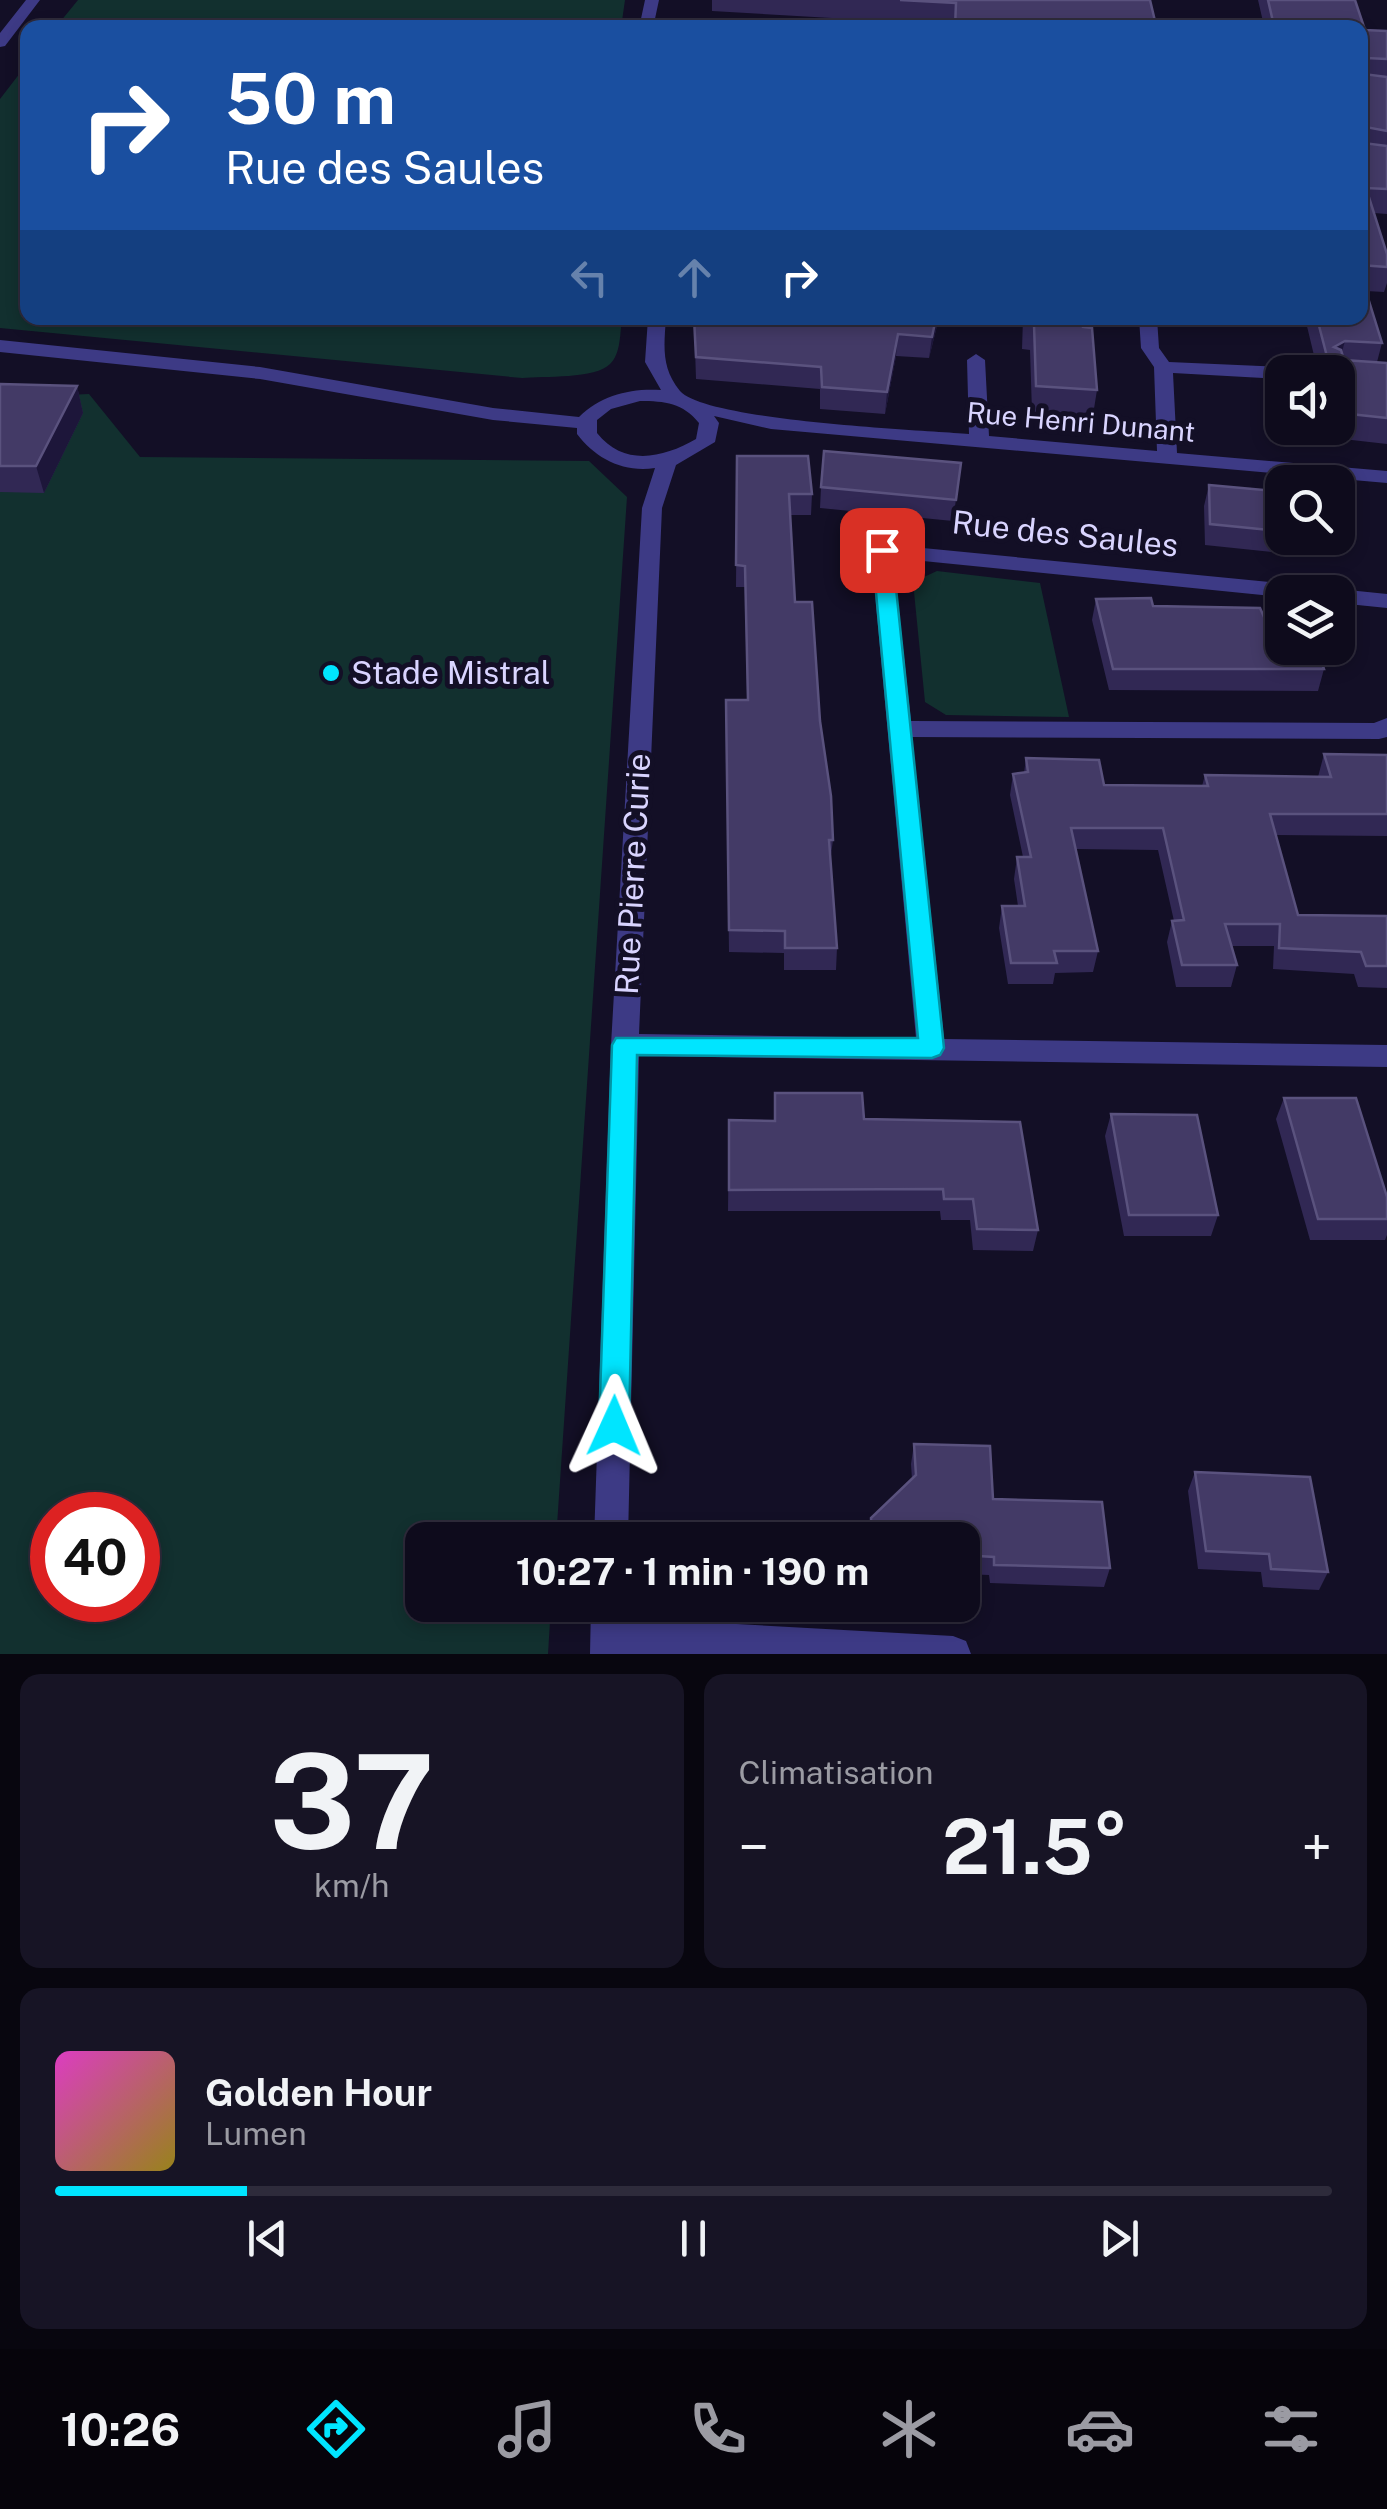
<!DOCTYPE html>
<html lang="fr">
<meta charset="utf-8">
<style>
body{margin:0;font-family:"Public Sans",sans-serif;background:#171425;color:#f1f3f6;height:100vh;display:flex;flex-direction:column;font-size:38px;white-space:nowrap}
*{box-sizing:border-box;margin:0}
p{font-size:32px;color:#9b9ba3}
.icon{flex:none;width:55px;height:55px;fill:none;stroke:currentColor;stroke-width:2;stroke-linecap:round;stroke-linejoin:round}
.map{position:relative;height:1654px;overflow:hidden}
.drawer{display:flex;flex-direction:column;gap:20px;padding:20px;background:#08060f;flex:1}
.drawer>*{flex:none}
.banner{position:absolute;left:20px;top:20px;width:1348px;height:305px;border-radius:20px;box-shadow:0 5px 15px #0003,0 0 0 2px #2e2b3b;background:#1a4fa0;color:#fff;overflow:hidden}
.controls{position:absolute;left:1265px;top:355px;display:grid;gap:20px}
.controls a{display:grid;place-items:center;width:90px;height:90px;border-radius:20px;background:#0e0b1c;box-shadow:0 5px 15px #0003,0 0 0 2px #2e2b3b;font-size:50px}
.speed{position:absolute;left:30px;top:1492px;display:flex;gap:20px;font-size:50px;font-weight:700;text-align:center}
.speed>*{display:grid;place-content:center;width:130px;height:130px;border-radius:50%;background:#0e0b1c;box-shadow:0 5px 15px #0003,0 0 0 2px #2e2b3b;line-height:1}
.speed .limit{border:15px solid #d22;background:#fff;color:#111}
.pin{position:absolute;display:grid;place-items:center;width:85px;height:85px;color:#fff;margin:-42px;border-radius:20px;box-shadow:0 5px 15px #0006}
.me{position:absolute;width:110px;margin:-55px;rotate:1deg;stroke-linejoin:round;filter:drop-shadow(0 0 8px #0008)}
.turn{display:flex;align-items:center;gap:35px;height:210px;padding:0 40px;font-size:45px}
.turn .icon{width:130px;height:130px;stroke-width:2.5}
.turn b{display:block;font-size:70px;line-height:85px}
.lanes{display:flex;align-items:center;height:95px;padding:0 40px;background:#0003;justify-content:center;gap:50px;direction:ltr}
.lanes .off{opacity:.35}
.big{font-size:75px;font-weight:700;line-height:1.1}
.drawer .widget{flex:1;display:flex;flex-direction:column;justify-content:center;gap:15px;min-width:0;padding:0 35px;border-radius:20px;background:#171425}
.drawer .dial{align-items:center;gap:0}
.dial b{font-size:130px;line-height:1}
.song{display:flex;align-items:center;gap:30px}
.cover{width:120px;height:120px;border-radius:15px;background:linear-gradient(135deg,hsl(310 70% 55%),hsl(50 70% 35%))}
.played{height:10px;border-radius:5px;background:linear-gradient(90deg,#00e5ff 15%,#2e2b3b 15%)}
.keys{display:flex;justify-content:space-around;direction:ltr}
.heat{display:flex;justify-content:space-between;align-items:center;font-size:55px;direction:ltr}
.drawer .tiles{flex:1;display:grid;gap:20px;grid-template-columns:1fr 1fr}
.widget:last-child{grid-column:span 2}
.trip{position:absolute;left:405px;top:1522px;width:575px;height:100px;border-radius:20px;background:#0e0b1c;box-shadow:0 5px 15px #0003,0 0 0 2px #2e2b3b;font-weight:700;line-height:100px;text-align:center}
.tabs{display:flex;height:160px;justify-content:space-around;align-items:center;background:#06040b;color:#9b9ba3}
.tabs .icon{width:70px;height:70px}
.tabs .active{color:#00e5ff}
.tabs b{font-size:45px;color:#f1f3f6}
.map>svg:first-child{display:block}
.green{fill:#12302f;fill-rule:evenodd}
.lines{fill:none;stroke-linecap:round;stroke-linejoin:round}
.minor{fill:#3d3a85;fill-rule:evenodd}
.wall{fill:#312854}
.shaded-wall{fill:#1d163a}
.building{fill:#433a66;stroke:#5a527e;stroke-width:2.5}
.route{fill:#00e5ff;stroke:#0095a6;stroke-width:2.5}
.poi-dot{fill:#00e5ff;stroke:#130f26;stroke-width:4}
.labels{text-anchor:middle;stroke-width:10;stroke-linejoin:round;paint-order:stroke}
.far-street-label{font-size:28px;fill:#d9d4ff;stroke:#130f26}
.street-label{font-size:32px;fill:#d9d4ff;stroke:#130f26}
.poi-label{font-size:32px;fill:#d9d4ff;stroke:#130f26;text-anchor:start}
</style>
<div class="map">
<svg width="1387" height="1654" viewBox="0 0 1387 1654">
<rect width="100%" height="100%" fill="#130f26"/>
<path class="green" d="M78 0H625L621 28 56 27Z
M27 64 28 318H622C620 332 621 354 610 364 596 379 543 376 522 378L0 328V99Z
M89 394 140 457 589 461 627 497 556 1540H422V1605H551L548 1654H0V398ZM52 1515H138V1600H52Z
M937 571 1040 583 1069 717 946 715 925 702 913 582Z"/>
<g class="lines">
<path class="minor" d="M26 0H40L5 46 0 47V33Z
M645 0H659L653 28H639Z
M648 318H666C664 346 661 368 680 391 707 421 920 430 969 434L967 360 976 354 985 360 989 436 1157 451 1154 367 1141 348 1139 318H1157L1159 348 1169 362 1282 367 1291 372H1282V379L1173 373 1177 453 1387 471V483L771 429 714 416 719 423 715 442 676 465 662 508 639 1034 916 1038 871 550 882 544 1300 585 1311 592H1282V597L893 558 911 721 1374 723 1387 718V737L1379 739 912 737 944 1039 1387 1045V1067L639 1056 628 1540H594L611 1045 642 508 655 468C623 473 595 458 577 434V428L493 420 260 379 0 352V340L260 367 493 408 579 417C601 395 631 388 661 390L645 362ZM640 401C665 401 683 403 699 423L696 439C663 458 624 467 597 433V420L611 409Z
M1338 589 1387 594V608L1338 603V592H1329Z
M591 1605H627V1618L953 1636 966 1641 971 1654H590Z"/>
</g>
<path class="wall" d="M712 0H1150L1155 21 1264 26 1258 0H1355L1365 30 1387 31V214L1374 213 1387 254V283L1384 292 1366 291 1382 343 1377 362 1387 363V444L1334 438 1331 428H1338V372H1318L1305 318H1360V28H953V25L712 11Z
M694 318H939L929 358 896 356 885 414 820 409V389L696 379Z
M1023 318H1083L1097 390 1093 415 1032 412 1030 350 1022 349Z
M0 384 77 386 83 413 44 493 0 492Z
M737 456 812 494 811 515H790L795 602 820 721 833 840 830 862 837 948 836 970H784V953L729 952 726 722 747 700 745 587H736Z
M961 463 953 521 820 508 821 487Z
M1209 485 1279 531 1273 552 1205 545 1204 506Z
M1096 599 1264 617 1324 669 1318 691 1109 690 1092 620Z
M1324 754 1387 755V836L1276 835 1298 915 1387 916V988L1358 987 1354 974 1273 969 1274 946H1232L1237 965 1231 987H1176L1167 942 1172 921H1174L1158 850 1076 849 1098 951 1093 972 1055 973 1053 984H1008L999 928 1002 906H1018L1014 879 1017 857H1023L1010 795 1013 774 1024 773 1026 758 1104 785 1202 786 1205 775 1318 777Z
M775 1093 864 1119 1038 1230 1033 1251 973 1250 970 1220H941L940 1211H728L729 1120 774 1121Z
M1284 1098 1387 1197V1235L1385 1240H1310L1276 1119Z
M1111 1114 1218 1215 1211 1236H1124L1105 1136Z
M914 1444 993 1499 1110 1568 1104 1587 990 1583 989 1575 962 1574V1540H868L871 1518 912 1479 911 1464Z
M1195 1472 1328 1572 1319 1590 1263 1587 1261 1572 1198 1569 1188 1491Z"/>
<path class="shaded-wall" d="M936 318H939L929 358 932 337Z
M898 334 896 356 885 414 887 392Z
M1345 341 1338 366 1334 347Z
M77 386 83 413 44 493 36 466Z"/>
<path class="building" d="M900 0H1150L1155 21 1274 26 1268 0H1355L1365 30 1387 31V59L1366 58 1362 62 1363 74 1387 77V131L1366 127 1362 131 1363 143 1387 146V189L1366 188 1387 254V267L1360 265V28H955L956 3Z
M1360 272 1382 343 1345 341 1334 347 1341 350 1344 360 1387 363V418L1341 413 1338 400V372H1331L1317 318H1360Z
M694 318H936L932 337 898 334 887 392 822 387 821 367 696 357Z
M1026 318H1083V327L1092 328 1097 390 1036 386 1034 324H1026Z
M0 384 77 386 36 466H0Z
M824 451 961 463 956 500 821 487Z
M737 456H808L812 494H789L795 602H812L820 721 831 796 833 840H829L837 948H785V931L729 930 726 700H748L745 566 736 565Z
M1209 485 1275 491 1279 531 1210 524Z
M1151 598 1153 606 1260 608 1264 617H1282V648H1317L1324 669H1113L1096 599Z
M1324 754 1387 755V814H1270L1298 915 1387 916V966H1366L1361 952 1279 948 1280 924H1225L1237 965H1182L1172 921 1184 920 1163 828H1071L1098 951H1054L1057 963H1011L1002 906H1025L1017 857H1031L1013 774 1028 772 1026 758 1099 760 1104 785 1208 786 1205 775 1331 777Z
M775 1093H862L864 1119 1020 1122 1038 1230 977 1229 973 1199H944L943 1189 729 1190V1120L775 1121Z
M1284 1098H1356L1387 1197V1219H1318Z
M1111 1114 1197 1115 1218 1215H1129Z
M914 1444 990 1446 993 1499 1102 1502 1110 1568 994 1565V1557L962 1555V1540H872L871 1518 916 1475Z
M1195 1472 1310 1477 1328 1572 1271 1569 1269 1554 1206 1551Z"/>
<path class="route" d="M882 544 892 550 944 1048 940 1055 932 1058 637 1055 629 1426 625 1435 614 1440 603 1435 599 1426 612 1045 616 1038H918L872 550Z"/>
<circle class="poi-dot" cx="331" cy="673" r="10"/>
<g class="labels">
<g class="far-street-label">
<text transform="translate(1081 422) rotate(5)" y="10">Rue Henri Dunant</text>
</g>
<g class="street-label">
<text transform="translate(1065 534) rotate(6)" y="11">Rue des Saules</text>
<text transform="translate(633 874) rotate(-87)" y="11">Rue Pierre Curie</text>
</g>
<g class="poi-label">
<text x="351" y="684">Stade Mistral</text>
</g>
</g>
</svg>
<div class="controls">
<a><svg class="icon" aria-label="sound" viewBox="0 0 24 24"><path d="M4 9h4l5-4v14l-5-4H4zM17 9q2 3 0 6"/></svg></a>
<a><svg class="icon" aria-label="search" viewBox="0 0 24 24"><circle cx="10" cy="10" r="6"/><path d="M15 15l6 6"/></svg></a>
<a><svg class="icon" aria-label="layers" viewBox="0 0 24 24"><path d="M12 4l9 5-9 5-9-5zM3 14l9 5 9-5"/></svg></a>
</div>
<div class="speed"><div class="limit">40</div></div>
<div class="pin" style="left:882px;top:550px;background:#d93025"><svg class="icon" aria-label="arrive" viewBox="0 0 24 24"><path d="M6 21V4h12l-3 4 3 4H6"/></svg></div>
<svg class="me" style="left:614px;top:1426px" viewBox="-20 -20 40 40"><path d="M0-17L14 15 0 8-14 15z" fill="#00e5ff" stroke="#fff" stroke-width="4"/></svg>
<div class="trip">10:27 · 1 min · 190 m</div>
<div class="banner">
<div class="turn"><svg class="icon" aria-label="right" viewBox="0 0 24 24"><path d="M7 20v-9h11M14 6l5 5-5 5"/></svg><div><b>50 m</b>Rue des Saules</div></div>
<div class="lanes"><svg class="icon off" aria-label="left" viewBox="0 0 24 24"><path d="M17 20v-9H6M10 6l-5 5 5 5"/></svg><svg class="icon off" aria-label="ahead" viewBox="0 0 24 24"><path d="M12 20V5M6 11l6-6 6 6"/></svg><svg class="icon" aria-label="right" viewBox="0 0 24 24"><path d="M7 20v-9h11M14 6l5 5-5 5"/></svg></div>
</div>
</div>
<section class="drawer">
<div class="tiles">
<div class="widget dial"><b>37</b><p>km/h</p></div>
<div class="widget"><p>Climatisation</p>
<div class="heat"><a>−</a><b class="big">21.5°</b><a>+</a></div>
</div>
<div class="widget">
<div class="song"><i class="cover"></i><div><b>Golden Hour</b><p>Lumen</p></div></div>
<div class="played"></div>
<div class="keys"><svg class="icon" aria-label="previous" viewBox="0 0 24 24"><path d="M18 5L8 12l10 7zM5 5v14"/></svg><svg class="icon" aria-label="pause" viewBox="0 0 24 24"><path d="M8 5v14M16 5v14"/></svg><svg class="icon" aria-label="next" viewBox="0 0 24 24"><path d="M6 5l10 7-10 7zM19 5v14"/></svg></div>
</div>
</div>
</section>
<nav class="tabs">
<b>10:26</b>
<svg class="icon active" aria-label="directions" viewBox="0 0 24 24"><path d="M12 3l9 9-9 9-9-9zM9 14v-3h6M13 9l2 2-2 2"/></svg>
<svg class="icon" aria-label="music" viewBox="0 0 24 24"><path d="M9 18V5l10-2v13"/><circle cx="6" cy="18" r="3"/><circle cx="16" cy="16" r="3"/></svg>
<svg class="icon" aria-label="phone" viewBox="0 0 24 24"><path d="M5 4h4l2 5-3 2q2 4 5 5l2-3 5 2v4C11 20 4 13 5 4z"/></svg>
<svg class="icon" aria-label="climate" viewBox="0 0 24 24"><path d="M12 3v18M4 7l16 10M4 17L20 7"/></svg>
<svg class="icon" aria-label="car" viewBox="0 0 24 24"><path d="M5 17H2v-5l4-1 3-4h7l3 4 3 1v5h-3M9 17h6M6 11h13"/><circle cx="7" cy="17" r="2"/><circle cx="17" cy="17" r="2"/></svg>
<svg class="icon" aria-label="filters" viewBox="0 0 24 24"><path d="M4 7h16M4 17h16"/><circle cx="9" cy="7" r="2"/><circle cx="15" cy="17" r="2"/></svg>
</nav>
